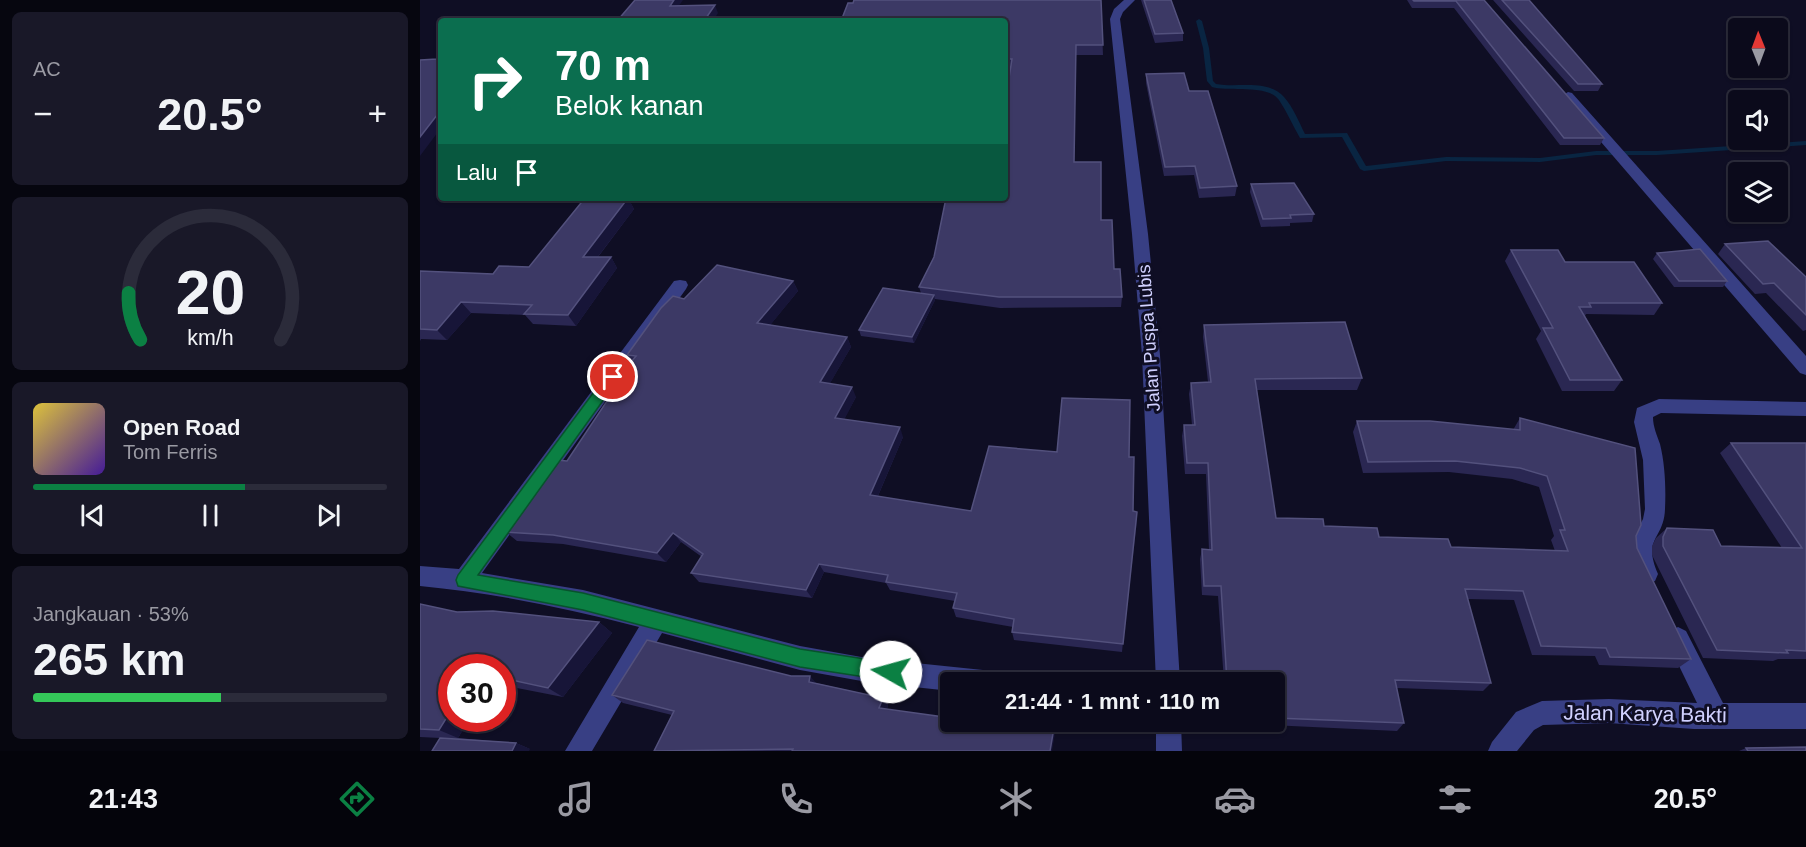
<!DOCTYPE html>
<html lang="id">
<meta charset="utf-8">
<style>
body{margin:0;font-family:Helvetica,sans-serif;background:#191828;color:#f1f3f6;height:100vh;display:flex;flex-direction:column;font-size:22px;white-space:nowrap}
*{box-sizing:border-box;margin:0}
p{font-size:20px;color:#9a9aa3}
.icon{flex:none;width:33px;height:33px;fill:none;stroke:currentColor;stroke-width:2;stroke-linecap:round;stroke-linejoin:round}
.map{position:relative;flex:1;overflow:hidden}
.panel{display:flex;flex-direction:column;gap:12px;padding:12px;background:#06060f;width:420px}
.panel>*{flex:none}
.guide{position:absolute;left:18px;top:18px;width:570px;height:183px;border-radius:6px;box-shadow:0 2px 4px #0004,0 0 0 2px #2b2b3a;background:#0b6e4f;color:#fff;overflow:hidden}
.needle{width:39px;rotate:359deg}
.buttons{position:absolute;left:1308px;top:18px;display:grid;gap:12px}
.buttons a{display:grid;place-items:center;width:60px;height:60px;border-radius:6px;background:#0b0a1b;box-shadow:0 2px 4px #0004,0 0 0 2px #2b2b3a;font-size:30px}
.speed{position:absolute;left:18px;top:654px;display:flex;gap:12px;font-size:30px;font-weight:700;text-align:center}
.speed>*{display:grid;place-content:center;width:78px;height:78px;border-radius:50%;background:#0b0a1b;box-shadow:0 2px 4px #0004,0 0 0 2px #2b2b3a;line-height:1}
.speed .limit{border:9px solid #d22;background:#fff;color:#111}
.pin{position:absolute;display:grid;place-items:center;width:51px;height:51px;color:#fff;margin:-26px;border:3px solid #fff;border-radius:50%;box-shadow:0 2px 6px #0007}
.me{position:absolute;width:66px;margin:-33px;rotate:277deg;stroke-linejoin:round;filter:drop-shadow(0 0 4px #0008)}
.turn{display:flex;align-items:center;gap:21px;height:126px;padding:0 18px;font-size:27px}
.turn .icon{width:78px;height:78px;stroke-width:2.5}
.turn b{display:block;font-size:42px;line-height:51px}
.then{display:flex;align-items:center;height:57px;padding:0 18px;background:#0003;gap:12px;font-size:22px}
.big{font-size:45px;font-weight:700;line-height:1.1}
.panel .tile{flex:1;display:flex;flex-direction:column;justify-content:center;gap:9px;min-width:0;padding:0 21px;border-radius:9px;background:#191828}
.panel .dial{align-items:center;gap:0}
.dial svg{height:156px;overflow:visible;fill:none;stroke:#2b2b3a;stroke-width:7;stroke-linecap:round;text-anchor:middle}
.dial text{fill:#f1f3f6;stroke:none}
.song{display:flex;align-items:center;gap:18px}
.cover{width:72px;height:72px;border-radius:9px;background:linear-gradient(135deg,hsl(50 70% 55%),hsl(260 70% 35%))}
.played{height:6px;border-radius:3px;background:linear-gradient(90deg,#0b8043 60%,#2b2b3a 60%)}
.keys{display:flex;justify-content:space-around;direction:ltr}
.heat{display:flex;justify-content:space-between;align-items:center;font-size:33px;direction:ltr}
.charge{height:9px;border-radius:4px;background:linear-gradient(90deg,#34c759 53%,#2b2b3a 0)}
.trip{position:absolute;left:520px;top:672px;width:345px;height:60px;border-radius:6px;background:#0b0a1b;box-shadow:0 2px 4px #0004,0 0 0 2px #2b2b3a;font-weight:700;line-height:60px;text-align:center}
.dock{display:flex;height:96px;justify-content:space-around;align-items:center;background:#04040b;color:#9a9aa3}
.dock .icon{width:42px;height:42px}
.dock .on{color:#0b8043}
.dock b{font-size:27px;color:#f1f3f6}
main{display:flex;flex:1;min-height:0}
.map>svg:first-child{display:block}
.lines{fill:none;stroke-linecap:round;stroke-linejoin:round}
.stream{fill:#092542;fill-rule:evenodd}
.minor{fill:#383f84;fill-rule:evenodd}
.wall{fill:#2a2752}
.shaded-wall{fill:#171538}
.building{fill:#3c3965;stroke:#53517d;stroke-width:1.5}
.route{fill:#0b8043;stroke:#07532c;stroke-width:1.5}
.labels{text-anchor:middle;stroke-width:6;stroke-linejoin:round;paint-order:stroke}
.street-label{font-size:18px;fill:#d1d1ff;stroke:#0f0e24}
.near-street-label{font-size:21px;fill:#d1d1ff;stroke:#0f0e24}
</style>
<main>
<section class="panel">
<div class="tile"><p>AC</p>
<div class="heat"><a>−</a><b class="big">20.5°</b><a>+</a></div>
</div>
<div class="tile dial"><svg viewBox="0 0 100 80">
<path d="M14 69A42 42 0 1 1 86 69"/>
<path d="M14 69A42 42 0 0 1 8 45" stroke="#0b8043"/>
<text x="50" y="56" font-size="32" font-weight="700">20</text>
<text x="50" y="72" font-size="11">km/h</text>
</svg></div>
<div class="tile">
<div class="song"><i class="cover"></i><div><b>Open Road</b><p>Tom Ferris</p></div></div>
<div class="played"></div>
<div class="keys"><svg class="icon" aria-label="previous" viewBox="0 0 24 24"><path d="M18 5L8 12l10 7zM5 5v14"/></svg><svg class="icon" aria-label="pause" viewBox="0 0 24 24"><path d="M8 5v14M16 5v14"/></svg><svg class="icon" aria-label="next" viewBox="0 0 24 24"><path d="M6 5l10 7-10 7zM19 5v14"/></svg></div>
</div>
<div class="tile"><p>Jangkauan · 53%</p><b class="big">265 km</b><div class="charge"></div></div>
</section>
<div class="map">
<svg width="1386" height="751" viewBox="0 0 1386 751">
<rect width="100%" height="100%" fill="#0f0e24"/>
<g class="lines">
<path class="stream" d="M779 19 782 21 789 48 793 81 796 84C816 88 849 79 864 97 873 107 879 122 885 134L927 133 946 166 1026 157 1120 158 1176 151H1237L1386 141V145L1237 155H1176L1120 162 1026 161 944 171 940 169 922 137 880 138C873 126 867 112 859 100 848 84 810 92 792 87L787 81 783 48 776 21Z"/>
<path class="minor" d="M704 0H715L703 12 700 19 728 234 740 355 760 682H736L722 355 712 234 690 19 694 9Z
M1148 92 1152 93 1386 356V375L1380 373 1144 99 1142 96Z
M260 280 266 281 268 285 266 289 62 573 163 590 380 646 447 658 563 670 572 673 575 682H531V691L447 682 380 670 242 633 172 751H145L219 627C147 608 74 593 0 586V566L39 569 254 281Z
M1239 399 1386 402V416L1241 413 1233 417C1233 427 1237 435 1240 444 1245 464 1246 488 1245 509 1244 540 1222 537 1238 574L1235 581 1227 584 1219 581 1209 551 1210 544 1223 519 1225 509 1223 460 1214 422 1217 408Z
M1258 627 1266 631 1303 703H1386V729H1274L1189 723 1123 725 1114 730 1097 751H1068L1072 742 1096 712 1122 701 1189 699 1277 703 1246 639 1250 631Z
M736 722H761L762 751H736Z"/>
</g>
<path class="wall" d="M681 0 683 55H656L654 162 681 220 702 297 701 307 580 308 515 299V300L494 343 441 336 439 330 501 293 499 287 585 198 590 68H585V21Z
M721 0H751L763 33V41L735 43Z
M987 0H1064L1184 138 1180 145H1140L1034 8H992Z
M1073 0H1109L1182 84 1178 91H1154Z
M726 74 769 91 817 186 815 196 779 198 774 175 744 176 726 83Z
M831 184 894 214 892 222 870 223V226L841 227 830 192Z
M208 198 214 209 178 257H191L197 268 156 326 113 324 105 315 51 313 27 340 1 339 0 341V271L73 274 109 267Z
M1305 244 1386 277V330L1383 331 1346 293 1335 294 1298 254Z
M1091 250 1145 262 1242 303 1234 315 1166 314 1165 316 1202 380 1194 391H1142L1116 339 1121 331 1085 261Z
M1237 253 1307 281 1303 287H1254L1233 259Z
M373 281 378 291 350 325 427 337 431 347 410 383 436 397 424 419 483 437 458 496 551 511 637 452 709 457 713 511 717 512 702 652 594 640 592 632 593 627 536 617 533 608 535 601 470 590 466 583 404 572 392 598 279 582 271 573 282 557 261 542 246 562 143 544 97 541 86 532 147 461 200 383 197 379 212 362 207 355 264 299Z
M784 325 942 378 937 390H837L856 518 959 537 1031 547 1135 551 1131 540 1134 536 1119 487 1092 479 1029 472 943 473 933 432 937 421 1093 430 1100 418 1216 536 1217 548 1271 659 1258 668 1179 665 1175 656 1112 655 1094 600 1048 599 1071 683 1063 691 977 688 984 723 977 731 806 723V722H855V682H804L798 596 782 595 780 559 782 549 789 550 786 474H765L762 436 764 425H772L769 394 771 383 788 382 783 337Z
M1311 443H1386V659H1358L1353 661 1283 658 1232 555V546L1236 538 1247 528 1301 546 1362 548 1300 453Z
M0 604 37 612 179 622 192 633 143 697 82 685V668H32V718H50L38 738 96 743 110 749 20 738 0 737Z
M396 683 463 698 468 705 467 709 632 751H234L252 715 203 703 192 695Z
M1326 748 1386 751H1319Z"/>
<path class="shaded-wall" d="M254 0H263L253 14 250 6Z
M295 5 298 13 293 21H284Z
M21 110V128L0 156V137Z
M208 198 214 209 170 267 163 257Z
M191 257 197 268 156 326 148 315Z
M373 281 378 291 343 334 337 323Z
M514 295 515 300 494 343 492 337Z
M41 302 51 313 27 340 17 330Z
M427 337 431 347 405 392 400 382Z
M432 387 436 397 420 428 415 418Z
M480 427 483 437 454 505 450 495Z
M717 512V521L702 652 703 644Z
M253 533 261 542 246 562 237 553Z
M399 564 404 572 392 598 386 590Z
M179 622 192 633 143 697 128 688Z
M390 676 397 684 389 682Z
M463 698 468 705 465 715 459 708Z
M32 709V718H50L38 738 19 730Z
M635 722H637L632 751H630Z
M96 743 110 749 109 751H92Z"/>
<path class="building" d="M215 0H254L250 6 295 5 284 21H197Z
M434 0H681L683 45H656L654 162H681V220H692L694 269H700L702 297H579L499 287 514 257 526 198H585V103L592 59H585V21H421L428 3H433Z
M724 0H751L763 33 735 34Z
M993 0H1064L1184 138H1144L1036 1H994Z
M1082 0H1109L1182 84H1158Z
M21 55V110L0 137V60L17 59Z
M764 73 769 91H788L817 186 780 188 775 166 745 167 726 74Z
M874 183 894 214 870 215 871 218 843 219 831 184Z
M165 198H208L163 257H191L148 315 104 314 112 305 41 302 17 330 0 329V271L73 274 79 266 109 267Z
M1348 241 1386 277V315L1354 283 1343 284 1305 244Z
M1280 249 1307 281H1259L1237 253Z
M1091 250H1138L1145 262H1214L1242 303H1169L1171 307H1159L1202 380H1150L1123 328H1133Z
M297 265 373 281 337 323 427 337 400 382 432 387 415 418 480 427 450 495 551 511 569 446 637 452 642 398 710 400 709 457H714L713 511 717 512 703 644 592 632 594 619 533 608 537 593 466 582 468 575 399 564 386 590 271 573 283 554 253 533 237 553 133 535 86 532 136 460 147 461 201 380 197 379 216 356 207 355 241 308 253 296 264 299Z
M463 288 514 295 492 337 439 330Z
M925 322 942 378 835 379 856 518 903 519 904 526 957 528 959 537 1028 539 1031 547 1148 551 1140 530H1145L1127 476 1100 468 1035 461 948 462 937 421H1010L1100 430V418L1215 448 1221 525 1216 536 1217 548 1271 659 1190 657 1186 648 1121 646 1103 591 1045 589 1071 683 975 680 984 723 855 718V682H807L801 586H784L782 549 792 550 788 463H767L764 425H775L771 383 791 382 784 325Z
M1311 443H1386V651L1366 650 1368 653 1297 650 1243 546V537L1247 528 1293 530 1301 546 1382 548Z
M0 604 37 612 73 611 179 622 128 688 82 678V668H32V709L19 730 0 729Z
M227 640 371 676H390L389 682 463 698 459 708 531 718V722H554L565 723V722H635L630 751H372L373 749 234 751 254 711 192 695Z
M20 738 96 743 92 751H12Z
M1386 747V751H1328L1326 748Z"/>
<path class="route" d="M193 372 199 377 197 381 58 575 163 593 380 649 471 663 477 666 480 672 477 679 471 681 380 667 163 610 38 586 36 580 38 575 188 373Z"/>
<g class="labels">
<g class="street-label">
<text transform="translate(729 338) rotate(-94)" y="6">Jalan Puspa Lubis</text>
</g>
<g class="near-street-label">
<text transform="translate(1225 714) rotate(1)" y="7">Jalan Karya Bakti</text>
</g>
</g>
</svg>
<div class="buttons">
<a><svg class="needle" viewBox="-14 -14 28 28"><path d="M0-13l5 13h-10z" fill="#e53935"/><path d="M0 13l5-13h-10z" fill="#9a9aa3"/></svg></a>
<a><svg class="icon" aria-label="sound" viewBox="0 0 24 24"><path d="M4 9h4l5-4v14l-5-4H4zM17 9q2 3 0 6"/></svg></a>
<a><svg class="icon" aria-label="layers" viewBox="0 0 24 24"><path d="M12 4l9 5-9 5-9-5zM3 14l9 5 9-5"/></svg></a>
</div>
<div class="speed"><div class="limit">30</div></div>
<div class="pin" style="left:193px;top:377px;background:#d93025"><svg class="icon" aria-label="arrive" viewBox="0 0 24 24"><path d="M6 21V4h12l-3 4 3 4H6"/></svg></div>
<svg class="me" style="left:471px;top:672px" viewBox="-20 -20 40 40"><circle r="19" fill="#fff"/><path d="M0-13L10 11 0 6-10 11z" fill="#0b8043"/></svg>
<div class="trip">21:44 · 1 mnt · 110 m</div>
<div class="guide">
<div class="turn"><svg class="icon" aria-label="right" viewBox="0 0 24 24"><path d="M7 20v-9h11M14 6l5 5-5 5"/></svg><div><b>70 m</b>Belok kanan</div></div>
<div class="then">Lalu<svg class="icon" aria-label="arrive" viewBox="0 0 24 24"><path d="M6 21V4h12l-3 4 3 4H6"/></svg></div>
</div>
</div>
</main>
<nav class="dock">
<b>21:43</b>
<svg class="icon on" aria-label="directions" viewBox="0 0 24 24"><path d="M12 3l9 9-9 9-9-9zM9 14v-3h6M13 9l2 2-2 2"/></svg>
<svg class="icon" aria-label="music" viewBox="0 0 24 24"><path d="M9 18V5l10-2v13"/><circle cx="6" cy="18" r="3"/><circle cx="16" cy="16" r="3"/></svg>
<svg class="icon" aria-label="phone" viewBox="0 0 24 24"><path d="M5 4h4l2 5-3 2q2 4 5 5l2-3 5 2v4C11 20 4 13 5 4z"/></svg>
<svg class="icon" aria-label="climate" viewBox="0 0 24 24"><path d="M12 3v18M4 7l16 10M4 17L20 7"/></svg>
<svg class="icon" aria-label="car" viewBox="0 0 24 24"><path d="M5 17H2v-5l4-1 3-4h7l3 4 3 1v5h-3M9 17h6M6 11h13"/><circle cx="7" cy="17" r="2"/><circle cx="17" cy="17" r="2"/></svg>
<svg class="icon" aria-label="filters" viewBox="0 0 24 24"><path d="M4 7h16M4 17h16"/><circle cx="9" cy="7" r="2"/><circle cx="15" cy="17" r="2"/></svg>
<b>20.5°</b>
</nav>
